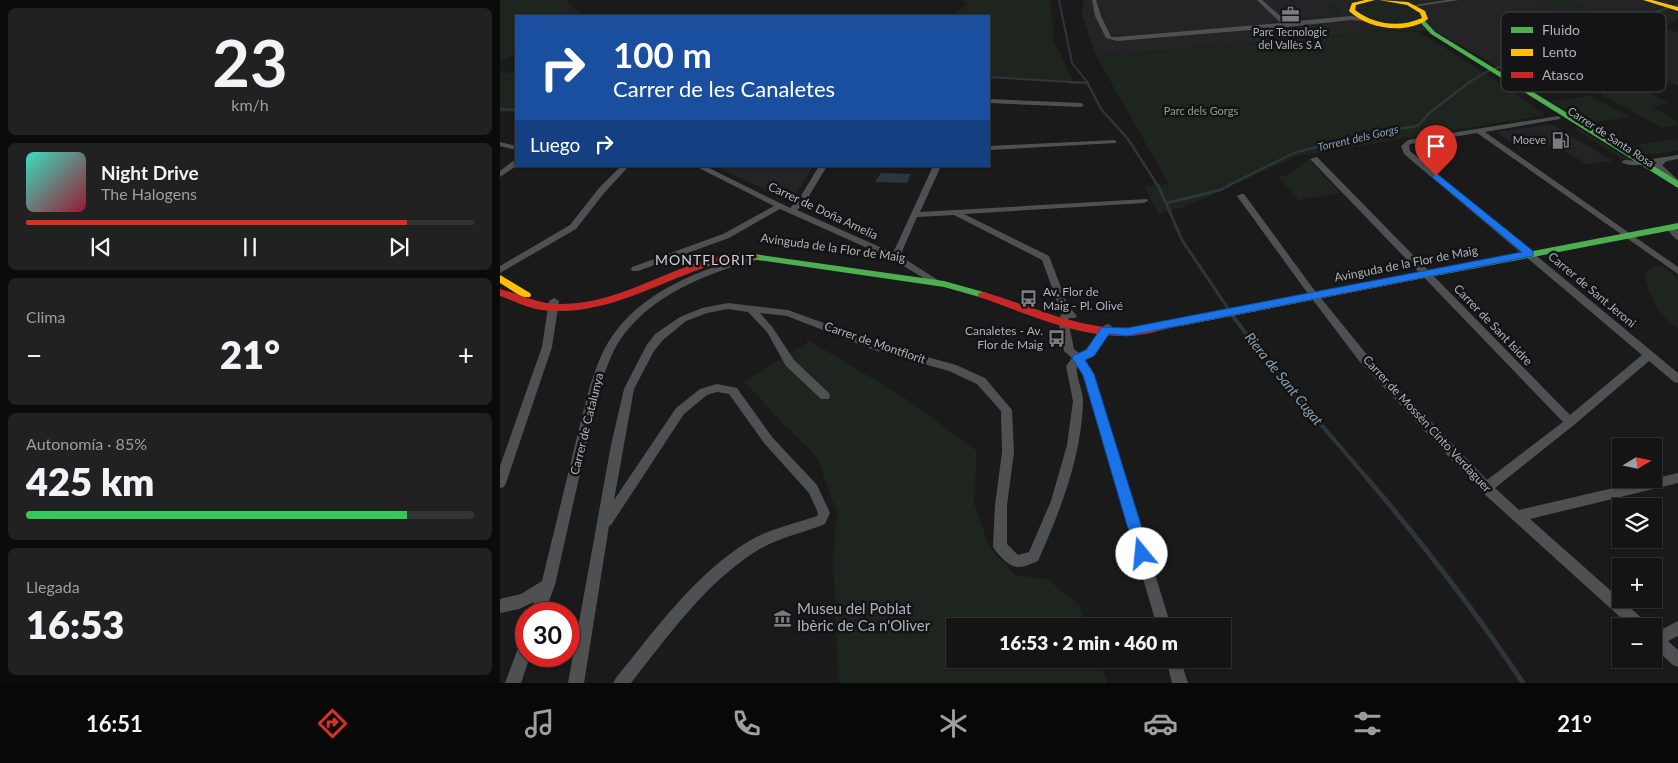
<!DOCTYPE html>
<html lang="es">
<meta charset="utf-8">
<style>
body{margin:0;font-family:Lato,sans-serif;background:#212122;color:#f1f3f6;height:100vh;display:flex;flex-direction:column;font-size:19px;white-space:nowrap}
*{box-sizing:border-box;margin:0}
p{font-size:16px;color:#9d9ea0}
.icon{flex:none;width:28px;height:28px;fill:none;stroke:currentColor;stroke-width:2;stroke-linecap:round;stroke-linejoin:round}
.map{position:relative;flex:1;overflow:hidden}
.side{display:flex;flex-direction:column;gap:8px;padding:8px;background:#0b0b0b;width:500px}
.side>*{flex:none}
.hud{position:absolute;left:15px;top:15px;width:475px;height:152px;border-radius:0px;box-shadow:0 1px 4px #0004,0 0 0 1px #333334;background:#1a4fa0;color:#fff;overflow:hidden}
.needle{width:32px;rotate:80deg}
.tools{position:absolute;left:1112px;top:438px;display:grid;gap:10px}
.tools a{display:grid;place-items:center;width:50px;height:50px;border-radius:0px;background:#141414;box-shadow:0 1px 4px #0004,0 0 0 1px #333334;font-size:25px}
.speed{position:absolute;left:15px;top:602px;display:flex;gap:10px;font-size:25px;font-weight:700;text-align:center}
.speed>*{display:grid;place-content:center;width:65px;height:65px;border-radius:50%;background:#141414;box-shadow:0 1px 4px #0004,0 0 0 1px #333334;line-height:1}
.speed .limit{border:8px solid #d22;background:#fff;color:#111}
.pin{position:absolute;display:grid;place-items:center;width:42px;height:42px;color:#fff;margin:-51px -21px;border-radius:50% 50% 50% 0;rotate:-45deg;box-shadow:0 0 5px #0007}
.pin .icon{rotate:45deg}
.me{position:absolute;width:55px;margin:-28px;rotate:343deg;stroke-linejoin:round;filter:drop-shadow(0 0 4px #0008)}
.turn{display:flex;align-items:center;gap:18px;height:105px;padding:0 15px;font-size:22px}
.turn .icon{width:65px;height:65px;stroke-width:2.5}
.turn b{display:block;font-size:35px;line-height:42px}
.then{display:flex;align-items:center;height:48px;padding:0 15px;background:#0003;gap:10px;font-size:19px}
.big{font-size:38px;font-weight:800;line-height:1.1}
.side .widget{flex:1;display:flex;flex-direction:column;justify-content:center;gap:8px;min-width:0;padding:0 18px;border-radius:8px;background:#212122}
.side .dial{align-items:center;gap:0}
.dial b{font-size:65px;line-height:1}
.song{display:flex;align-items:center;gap:15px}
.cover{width:60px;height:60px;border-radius:8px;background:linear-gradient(135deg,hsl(170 70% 55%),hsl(350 70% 35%))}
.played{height:5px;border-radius:2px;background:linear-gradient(90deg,#d93025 85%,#333334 85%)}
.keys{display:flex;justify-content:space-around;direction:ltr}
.heat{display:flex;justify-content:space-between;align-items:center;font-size:28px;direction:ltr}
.charge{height:8px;border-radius:4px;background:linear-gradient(90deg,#34c759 85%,#333334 0)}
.trip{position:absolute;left:446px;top:618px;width:285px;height:50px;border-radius:0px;background:#141414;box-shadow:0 1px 4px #0004,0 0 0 1px #333334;font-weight:800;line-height:50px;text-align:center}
.tabs{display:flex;height:80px;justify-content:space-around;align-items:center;background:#080808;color:#9d9ea0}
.tabs .icon{width:35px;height:35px}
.tabs .active{color:#d93025}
.tabs b{font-size:22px;color:#f1f3f6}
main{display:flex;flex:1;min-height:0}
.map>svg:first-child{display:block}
.built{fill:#242426}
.green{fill:#1e241e}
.water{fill:#2e363a}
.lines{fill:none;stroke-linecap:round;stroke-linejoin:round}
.stream-far4{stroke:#2e363a;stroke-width:2}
.stream-far3{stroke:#2e363a;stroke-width:2.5}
.stream-far2{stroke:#2e363a;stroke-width:3}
.stream-far1{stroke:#2e363a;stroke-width:4}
.stream{stroke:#2e363a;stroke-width:5}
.street{fill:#4e5052;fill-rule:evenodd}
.fast{fill:#4caf50;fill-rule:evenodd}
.slow{fill:#ffc107;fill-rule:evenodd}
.jam{fill:#c62828;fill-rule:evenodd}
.route{fill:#1a73e8;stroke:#114b97}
.labels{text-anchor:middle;stroke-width:5;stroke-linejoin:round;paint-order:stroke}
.far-poi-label{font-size:11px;fill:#acb2b9;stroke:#141416}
.far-park-label{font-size:11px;fill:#87a285;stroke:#141416}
.far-street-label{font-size:11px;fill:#acb2b9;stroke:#141416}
.far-water-label{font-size:11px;font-style:italic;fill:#87a2b0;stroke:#141416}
.street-label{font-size:12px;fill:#acb2b9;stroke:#141416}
.poi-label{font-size:12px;fill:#acb2b9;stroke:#141416;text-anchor:start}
.neighbourhood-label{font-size:14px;letter-spacing:1px;fill:#cdd0d5;stroke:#141416}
.water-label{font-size:14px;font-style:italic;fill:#87a2b0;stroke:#141416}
.near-poi-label{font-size:15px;fill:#acb2b9;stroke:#141416;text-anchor:start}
.key{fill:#141416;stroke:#424347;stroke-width:1}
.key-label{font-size:14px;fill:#acb2b9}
</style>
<main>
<section class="side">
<div class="widget dial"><b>23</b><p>km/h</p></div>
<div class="widget">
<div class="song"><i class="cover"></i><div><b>Night Drive</b><p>The Halogens</p></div></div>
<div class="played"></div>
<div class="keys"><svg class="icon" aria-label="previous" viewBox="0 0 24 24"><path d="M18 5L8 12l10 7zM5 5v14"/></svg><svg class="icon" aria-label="pause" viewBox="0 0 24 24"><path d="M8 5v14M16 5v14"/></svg><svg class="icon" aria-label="next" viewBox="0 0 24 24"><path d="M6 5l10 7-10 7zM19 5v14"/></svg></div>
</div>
<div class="widget"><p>Clima</p>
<div class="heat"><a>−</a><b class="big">21°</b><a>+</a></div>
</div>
<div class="widget"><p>Autonomía · 85%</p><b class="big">425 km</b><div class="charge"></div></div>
<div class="widget"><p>Llegada</p><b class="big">16:53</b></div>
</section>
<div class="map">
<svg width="1178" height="683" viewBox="0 0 1178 683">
<rect width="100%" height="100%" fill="#1a1a1a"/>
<path class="built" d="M584 0H1178V2L986 60 935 31 876 30 832 36 596 56 582 14Z
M1164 28 1178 32V86L1150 72 1148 66Z
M1051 124 1113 161 1086 164 1056 146 1014 145 996 132Z
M215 166H313L295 197H288L279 196Z"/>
<path class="green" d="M0 0H68L69 5 85 16H16V53L0 62Z
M463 0H550L554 41 574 82 489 78V16H453L467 4Z
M1043 0H1066L1109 15 1090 20 1037 2Z
M872 2C886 2 913 2 919 17 910 30 865 23 856 10L858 6Z
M1178 2V18L1166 26 1102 43 1144 61 1141 70 1170 85 1142 89 1169 103 1152 106 1178 122V125L1162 128 1075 80 1026 87 986 60Z
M772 4H776L794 19 831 15 827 8V4L837 6 842 16 792 21Z
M1036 13 1068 23V26C1045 32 1016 45 997 25L998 22Z
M876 30 919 32 996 80 1045 115 798 156 682 208 658 214 644 186 669 184 596 56 832 36Z
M16 72V111L0 113V73Z
M1091 96 1130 117 1088 123 1050 101Z
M1073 128H1079L1133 162 1120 158Z
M1175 139 1178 141V150C1156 154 1146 159 1125 147Z
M809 159 840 193 798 200 779 177 789 175Z
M1160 265 1178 278V328C1159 318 1149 295 1145 276L1150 268Z
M310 341 405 398 477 451 474 503 489 547 515 575 547 579 579 605 587 626H455V659H599L608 683H339L333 560 337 513 317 457 243 382Z"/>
<path class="water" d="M381 173 411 174 407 183 375 182Z"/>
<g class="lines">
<path class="stream-far4" d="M559 0 572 63 588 83
M489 77 588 83
M968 83 988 71 1089 35 1136 26 1155 12 1178 5"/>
<path class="stream-far3" d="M568 82 588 83
M587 82 601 109 628 139 658 186
M0 109 16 110
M727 186 794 153 870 133 918 126 929 113 970 82"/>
<path class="stream-far2" d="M658 185 682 240 733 316
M667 203 720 190 730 185"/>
<path class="stream-far1" d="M732 315 768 363 868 479"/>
<path class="stream" d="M867 478C924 545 974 609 1023 683"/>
<path class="street" d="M592 0H596L601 16 611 37H617L781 23 757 0H762L787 22 851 16 867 19 864 21 851 20 787 27 617 41 606 38 595 16Z
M946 0H959L912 7 910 6Z
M489 99 581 103 584 105 581 107 489 103Z
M1058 116 1061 118 1060 119 985 132 1178 267V274L977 133 910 144 909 146 910 151 1178 373V383L1174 382 1149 361 1074 425 995 488 1019 510 1178 473V483L1030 519 1145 621 1147 626H1130L982 492 860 362 806 291 737 196 741 194H744L812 287 868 356 987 480 1063 422 810 159 817 157 1070 415 1142 355 904 154 901 146 908 140Z
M614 140 616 141V143L489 150V146Z
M0 142 16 146V150L0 146Z
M1178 155V159L1167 161 1162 165 1178 180V186H1175L1155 167 1154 165 1157 162C1145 164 1131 168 1121 162L1125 160 1139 161Z
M13 161H16V166L0 177V171Z
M121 166H129L105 192 76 229 0 273V266L70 225 99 188Z
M195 166H205L290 208 299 199 319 166H327L306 201 297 210 393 253 433 166H441L420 212 647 199 648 201 644 203 464 214 549 256 568 306 577 316 575 318H569L568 320 574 349 579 353 586 350 605 325 608 324 613 327 594 356 584 360 593 374 671 626H657L583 375 577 366C575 377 584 391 583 403 581 459 560 511 538 561 523 567 516 571 504 560 500 556 496 552 493 547L495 505 502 452 501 411 477 384 449 371 374 350 287 316 260 313 273 328 294 360 329 393 330 396 329 399H321L286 366 267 332 248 312 228 309 207 313 186 321 163 340 154 351 134 389 114 500 176 408 200 389 217 384 237 388 272 437 317 485 330 513 325 524C303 533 278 538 258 550 206 582 168 636 131 683H113L116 678C154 631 196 573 249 541 269 529 294 524 317 516L318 513 309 493 264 443 229 394 217 392 207 395 184 414 111 525 109 526 84 683H68L111 445 124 389 146 346 155 334 180 317 202 308 228 303 288 310 381 344 456 365 485 378 512 410 514 452 507 505V544L518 555 529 552 551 501 567 445 573 401 566 366 572 358 564 351 558 320 563 312 559 307 542 260 454 215 417 217 400 256 438 280 440 282 438 284 435 285 392 259 280 209 229 238 138 271H132L131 269 132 267 223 234 274 206Z
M1168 226H1174L1178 231V240C1174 238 1166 230 1168 226Z
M257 254 261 257 260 259C207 273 149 295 118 343 109 358 104 376 98 393L55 585 44 614H30L34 602 19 609 0 613V599L21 594 42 581C53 536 64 490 75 445 83 414 89 382 102 354 131 294 197 270 257 254Z
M54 298 59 301 52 347 6 483 4 487 0 488V466L42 347 49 301Z
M1178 621V636L1168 641 1178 650V667L1173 665 1154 648V631L1157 632Z
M26 638V656H30L21 683H5L21 640Z
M666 659H680L688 683H672Z"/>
<path class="fast" d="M920 20H924L935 32 1178 181V188L931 34 920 22Z
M1178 223V229L940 275 935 272 940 269Z
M254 254 444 281 487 293 488 295 483 298 444 287 251 259 249 257Z"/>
<path class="slow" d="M865 0H875L856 5 855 10C875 25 899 28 922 18L920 13 907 5 879 0 908 2 925 11 928 19C906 35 868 29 849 11L852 3Z
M1143 0H1152L1178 7V11Z
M940 269 944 270 945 272 944 274 680 326 675 322 680 318Z
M0 275 30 293 31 295 30 297H22L0 283Z"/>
<path class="jam" d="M239 253 254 254 259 257C256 260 224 261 215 264 155 283 101 320 36 309 23 306 12 300 0 296V289C20 294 37 304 59 304 124 305 176 260 239 253Z
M483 292C530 305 577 329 627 328 645 328 663 322 680 318L685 322 680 326C663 329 645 336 627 336 577 337 526 313 479 297L478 295 479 293Z"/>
</g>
<path class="route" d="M936 173 1033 251V256L627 336 609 334 594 356 585 360 594 374 650 554 647 559 642 561 637 559 583 375 572 358 574 355 586 350 602 327 627 328 1022 252 933 178 932 176Z"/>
<defs>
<symbol id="office-bare" viewBox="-9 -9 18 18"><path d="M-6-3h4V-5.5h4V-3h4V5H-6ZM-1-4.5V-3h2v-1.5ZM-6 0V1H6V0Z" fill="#797d81" stroke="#141416" stroke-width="2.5" paint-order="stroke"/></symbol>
<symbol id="fuel-bare" viewBox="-9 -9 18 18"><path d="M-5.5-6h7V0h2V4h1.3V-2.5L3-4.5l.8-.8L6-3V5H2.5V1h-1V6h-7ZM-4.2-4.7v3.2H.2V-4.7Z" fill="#797d81" stroke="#141416" stroke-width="2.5" paint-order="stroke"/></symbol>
<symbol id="bus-bare" viewBox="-9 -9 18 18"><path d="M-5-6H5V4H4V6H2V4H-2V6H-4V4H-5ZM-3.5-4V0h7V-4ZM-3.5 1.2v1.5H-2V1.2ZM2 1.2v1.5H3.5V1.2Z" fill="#797d81" stroke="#141416" stroke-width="2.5" paint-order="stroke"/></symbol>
<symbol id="museum-bare" viewBox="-9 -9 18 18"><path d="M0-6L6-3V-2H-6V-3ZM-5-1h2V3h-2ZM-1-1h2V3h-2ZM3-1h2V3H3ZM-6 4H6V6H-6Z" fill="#797d81" stroke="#141416" stroke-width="2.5" paint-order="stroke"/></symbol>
</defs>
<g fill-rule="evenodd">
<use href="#office-bare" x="778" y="2" width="25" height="25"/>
<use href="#fuel-bare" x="1048" y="128" width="25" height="25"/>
<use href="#bus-bare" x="516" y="286" width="25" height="25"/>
<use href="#bus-bare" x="544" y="326" width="25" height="25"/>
<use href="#museum-bare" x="270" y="606" width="25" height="25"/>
</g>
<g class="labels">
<g class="far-poi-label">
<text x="790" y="36">Parc Tecnologic<tspan x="790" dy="13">del Vallès S A</tspan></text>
<text x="1046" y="144" text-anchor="end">Moeve</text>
</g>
<g class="far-park-label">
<text x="701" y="115">Parc dels Gorgs</text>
</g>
<g class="far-street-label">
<text transform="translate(1111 137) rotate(33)" y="4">Carrer de Santa Rosa</text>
</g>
<g class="far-water-label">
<text transform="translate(858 138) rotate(-13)" y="4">Torrent dels Gorgs</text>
</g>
<g class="street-label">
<text transform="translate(323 211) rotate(25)" y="4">Carrer de Doña Amelia</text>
<text transform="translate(333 248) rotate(8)" y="4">Avinguda de la Flor de Maig</text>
<text transform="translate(906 264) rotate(-11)" y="4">Avinguda de la Flor de Maig</text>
<text transform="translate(1092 290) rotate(40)" y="4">Carrer de Sant Jeroni</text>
<text transform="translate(993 325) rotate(46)" y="4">Carrer de Sant Isidre</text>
<text transform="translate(375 343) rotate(19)" y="4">Carrer de Montflorit</text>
<text transform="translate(87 424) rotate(-76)" y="4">Carrer de Catalunya</text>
<text transform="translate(927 424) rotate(47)" y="4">Carrer de Mossèn Cinto Verdaguer</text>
</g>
<g class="poi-label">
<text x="543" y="296">Av. Flor de<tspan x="543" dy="14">Maig - Pl. Olivé</tspan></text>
<text x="543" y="335" text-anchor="end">Canaletes - Av.<tspan x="543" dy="14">Flor de Maig</tspan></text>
</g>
<g class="neighbourhood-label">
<text x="205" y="265">MONTFLORIT</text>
</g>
<g class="water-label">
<text transform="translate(784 379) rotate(51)" y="5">Riera de Sant Cugat</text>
</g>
<g class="near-poi-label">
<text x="297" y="614">Museu del Poblat<tspan x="297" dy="17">Ibèric de Ca n'Oliver</tspan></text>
</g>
</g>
<rect x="1001" y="12" width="165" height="80" rx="8" class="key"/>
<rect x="1011" y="27" width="22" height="6" fill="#4caf50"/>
<rect x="1011" y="49" width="22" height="7" fill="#ffc107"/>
<rect x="1011" y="72" width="22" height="6" fill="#c62828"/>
<g class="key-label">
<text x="1042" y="35">Fluido</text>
<text x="1042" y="57">Lento</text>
<text x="1042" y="80">Atasco</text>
</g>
</svg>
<div class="tools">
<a><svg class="needle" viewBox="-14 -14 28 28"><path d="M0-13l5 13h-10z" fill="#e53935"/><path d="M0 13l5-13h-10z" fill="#9d9ea0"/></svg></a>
<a><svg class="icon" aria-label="layers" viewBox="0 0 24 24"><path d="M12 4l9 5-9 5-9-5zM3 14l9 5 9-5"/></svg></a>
<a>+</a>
<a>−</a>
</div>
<div class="speed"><div class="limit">30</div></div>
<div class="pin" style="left:936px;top:176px;background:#d93025"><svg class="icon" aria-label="arrive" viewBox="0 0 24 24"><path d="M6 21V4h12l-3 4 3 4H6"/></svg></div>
<svg class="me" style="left:642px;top:554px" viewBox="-20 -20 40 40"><circle r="19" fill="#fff"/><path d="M0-13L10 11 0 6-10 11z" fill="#1a73e8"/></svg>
<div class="trip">16:53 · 2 min · 460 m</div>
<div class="hud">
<div class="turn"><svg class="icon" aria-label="right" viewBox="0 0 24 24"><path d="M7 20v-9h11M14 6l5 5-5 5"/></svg><div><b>100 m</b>Carrer de les Canaletes</div></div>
<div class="then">Luego<svg class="icon" aria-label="right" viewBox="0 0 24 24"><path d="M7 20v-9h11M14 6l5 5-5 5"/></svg></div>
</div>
</div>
</main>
<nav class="tabs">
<b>16:51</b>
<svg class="icon active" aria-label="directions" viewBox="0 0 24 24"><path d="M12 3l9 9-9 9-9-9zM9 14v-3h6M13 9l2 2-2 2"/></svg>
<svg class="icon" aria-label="music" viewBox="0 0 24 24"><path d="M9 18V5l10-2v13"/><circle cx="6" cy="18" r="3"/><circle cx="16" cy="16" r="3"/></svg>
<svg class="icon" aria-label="phone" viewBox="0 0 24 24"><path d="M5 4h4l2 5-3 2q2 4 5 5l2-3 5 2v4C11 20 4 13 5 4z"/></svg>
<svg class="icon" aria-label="climate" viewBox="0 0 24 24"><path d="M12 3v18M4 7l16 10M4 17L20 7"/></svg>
<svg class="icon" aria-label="car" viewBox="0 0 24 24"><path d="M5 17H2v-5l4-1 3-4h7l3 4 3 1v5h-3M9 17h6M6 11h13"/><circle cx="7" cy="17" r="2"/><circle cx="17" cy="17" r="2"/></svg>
<svg class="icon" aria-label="filters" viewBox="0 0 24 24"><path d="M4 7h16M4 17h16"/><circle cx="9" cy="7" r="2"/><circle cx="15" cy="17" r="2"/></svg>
<b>21°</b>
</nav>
